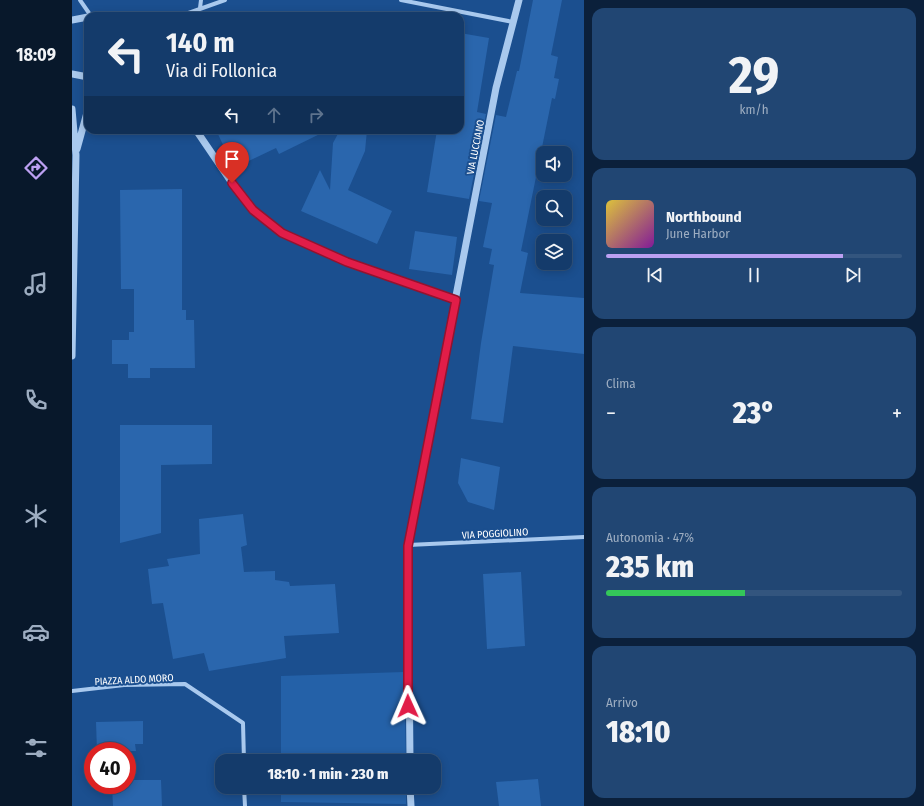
<!DOCTYPE html>
<html lang="it">
<meta charset="utf-8">
<style>
body{margin:0;font-family:"Fira Sans Condensed",sans-serif;background:#214673;color:#f1f3f6;height:100vh;display:flex;flex-direction:column;font-size:15px;white-space:nowrap}
*{box-sizing:border-box;margin:0}
p{font-size:13px;color:#9dadc1}
.icon{flex:none;width:22px;height:22px;fill:none;stroke:currentColor;stroke-width:2;stroke-linecap:round;stroke-linejoin:round}
.map{position:relative;flex:1;overflow:hidden}
.panel{display:flex;flex-direction:column;gap:8px;padding:8px;background:#0b203b;width:340px}
.panel>*{flex:none}
.guide{position:absolute;left:12px;top:12px;width:380px;height:122px;border-radius:12px;box-shadow:0 2px 10px #0003,0 0 0 1px #33557e;background:#143b6b;color:#f1f3f6;overflow:hidden}
.controls{position:absolute;left:464px;top:146px;display:grid;gap:8px}
.controls a{display:grid;place-items:center;width:36px;height:36px;border-radius:8px;background:#143b6b;box-shadow:0 2px 10px #0003,0 0 0 1px #33557e;font-size:20px}
.speed{position:absolute;left:12px;top:742px;display:flex;gap:8px;font-size:20px;font-weight:700;text-align:center}
.speed>*{display:grid;place-content:center;width:52px;height:52px;border-radius:50%;background:#143b6b;box-shadow:0 2px 10px #0003,0 0 0 1px #33557e;line-height:1}
.speed .limit{border:6px solid #d22;background:#fff;color:#111}
.pin{position:absolute;display:grid;place-items:center;width:34px;height:34px;color:#fff;margin:-41px -17px;border-radius:50% 50% 50% 0;rotate:-45deg;box-shadow:0 0 4px #0007}
.pin .icon{rotate:45deg}
.me{position:absolute;width:44px;margin:-22px;rotate:359deg;stroke-linejoin:round;filter:drop-shadow(0 0 3px #0008)}
.turn{display:flex;align-items:center;gap:14px;height:84px;padding:0 16px;font-size:18px}
.turn .icon{width:52px;height:52px;stroke-width:2.5}
.turn b{display:block;font-size:28px;line-height:34px}
.lanes{display:flex;align-items:center;height:38px;padding:0 16px;background:#0003;justify-content:center;gap:20px;direction:ltr}
.lanes .off{opacity:.35}
.big{font-size:30px;font-weight:800;line-height:1.1}
.panel .widget{flex:1;display:flex;flex-direction:column;justify-content:center;gap:6px;min-width:0;padding:0 14px;border-radius:12px;background:#214673}
.panel .dial{align-items:center;gap:0}
.dial b{font-size:52px;line-height:1}
.song{display:flex;align-items:center;gap:12px}
.cover{width:48px;height:48px;border-radius:6px;background:linear-gradient(135deg,hsl(50 70% 55%),hsl(290 70% 35%))}
.played{height:4px;border-radius:2px;background:linear-gradient(90deg,#bca0f2 80%,#33557e 80%)}
.keys{display:flex;justify-content:space-around;direction:ltr}
.heat{display:flex;justify-content:space-between;align-items:center;font-size:22px;direction:ltr}
.charge{height:6px;border-radius:3px;background:linear-gradient(90deg,#34c759 47%,#33557e 0)}
.trip{position:absolute;left:143px;top:754px;width:226px;height:40px;border-radius:12px;background:#143b6b;box-shadow:0 2px 10px #0003,0 0 0 1px #33557e;font-weight:800;line-height:40px;text-align:center}
main{display:flex;flex:1;min-height:0}
.tab-bar{display:flex;flex-direction:column;width:72px;justify-content:space-around;align-items:center;background:#08182b;color:#9dadc1}
.tab-bar .icon{width:28px;height:28px}
.tab-bar .current{color:#bca0f2}
.tab-bar b{font-size:18px;color:#f1f3f6}
.map>svg:first-child{display:block}
.green{fill:#2461a8}
.building{fill:#2a66ad}
.lines{fill:none;stroke-linecap:round;stroke-linejoin:round}
.minor{stroke:#a9c9ee;stroke-width:4}
.tertiary{stroke:#a9c9ee;stroke-width:7}
.route-casing{stroke:#92132f;stroke-width:10}
.route{stroke:#e11d48;stroke-width:7}
.labels{text-anchor:middle;stroke-width:4;stroke-linejoin:round;paint-order:stroke}
.street-label{font-size:10px;fill:#fff;stroke:#1b4f8f}
</style>
<main>
<nav class="tab-bar">
<b>18:09</b>
<svg class="icon current" aria-label="directions" viewBox="0 0 24 24"><path d="M12 3l9 9-9 9-9-9zM9 14v-3h6M13 9l2 2-2 2"/></svg>
<svg class="icon" aria-label="music" viewBox="0 0 24 24"><path d="M9 18V5l10-2v13"/><circle cx="6" cy="18" r="3"/><circle cx="16" cy="16" r="3"/></svg>
<svg class="icon" aria-label="phone" viewBox="0 0 24 24"><path d="M5 4h4l2 5-3 2q2 4 5 5l2-3 5 2v4C11 20 4 13 5 4z"/></svg>
<svg class="icon" aria-label="climate" viewBox="0 0 24 24"><path d="M12 3v18M4 7l16 10M4 17L20 7"/></svg>
<svg class="icon" aria-label="car" viewBox="0 0 24 24"><path d="M5 17H2v-5l4-1 3-4h7l3 4 3 1v5h-3M9 17h6M6 11h13"/><circle cx="7" cy="17" r="2"/><circle cx="17" cy="17" r="2"/></svg>
<svg class="icon" aria-label="filters" viewBox="0 0 24 24"><path d="M4 7h16M4 17h16"/><circle cx="9" cy="7" r="2"/><circle cx="15" cy="17" r="2"/></svg>
</nav>
<div class="map">
<svg width="512" height="806" viewBox="0 0 512 806">
<rect width="100%" height="100%" fill="#1b4f8f"/>
<path class="green" d="M332 672 334 761H209V676Z
M209 787H334V804L209 802Z"/>
<path class="building" d="M461 0H490L479 55 486 57 482 78 487 79 483 99 480 98 449 251 456 253 448 293 512 298V354L441 346 431 423 399 419 409 343 422 265 417 264 420 249 411 247 420 203 407 201 424 115 434 117 445 71H447Z
M388 33 417 38 405 112 414 114 397 199 355 192 365 130H388Z
M144 130H256L207 154 204 148 162 168Z
M268 130H295L293 151 276 190 320 211 305 244 229 211 248 170 258 190 261 143Z
M110 189V310H114V320H122L123 368H78V378H56V364H40V340H57V332H62V289H49L48 190Z
M343 231 385 237 380 275 337 269Z
M48 425H140V464L89 465V533L48 543Z
M389 458 428 467 422 510 396 502 386 483Z
M171 514 175 545 169 547 172 572 203 571V580L217 582 218 586 263 584 267 633 212 636 214 658 137 671 132 653 101 659 91 603 80 604 76 569 97 566 95 559 128 554 127 519Z
M449 572 453 646 415 649 411 574Z
M71 721V744H63L64 751H25L24 722Z
M466 779 469 806H427L424 782Z
M55 780H89L90 806H41L40 785H55Z"/>
<g class="lines">
<path class="minor" d="M8 0 19 16
M329 0 441 22
M128 8 129 0
M108 16 153 0
M336 545 512 537
M0 691 52 685 113 684 171 723 172 761
M172 787 173 806"/>
<path class="tertiary" d="M0 20 16 17
M0 74 16 77
M0 109 4 155 0 356
M124 130 160 183 181 210 210 233 275 262 384 300
M5 149 16 109
M338 761 336 545 424 88 447 0
M338 787 339 806"/>
</g>
<g class="lines">
<defs>
<path id="route" d="M160 183 181 210 210 233 275 262 384 300 336 546V706"/>
</defs>
<use href="#route" class="route-casing"/>
<use href="#route" class="route"/>
</g>
<g class="labels">
<g class="street-label">
<text transform="translate(403 147) rotate(-79)" y="4">VIA LUCCIANO</text>
<text transform="translate(423 533) rotate(-3)" y="4">VIA POGGIOLINO</text>
<text transform="translate(62 679) rotate(-3)" y="4">PIAZZA ALDO MORO</text>
</g>
</g>
</svg>
<div class="controls">
<a><svg class="icon" aria-label="sound" viewBox="0 0 24 24"><path d="M4 9h4l5-4v14l-5-4H4zM17 9q2 3 0 6"/></svg></a>
<a><svg class="icon" aria-label="search" viewBox="0 0 24 24"><circle cx="10" cy="10" r="6"/><path d="M15 15l6 6"/></svg></a>
<a><svg class="icon" aria-label="layers" viewBox="0 0 24 24"><path d="M12 4l9 5-9 5-9-5zM3 14l9 5 9-5"/></svg></a>
</div>
<div class="speed"><div class="limit">40</div></div>
<div class="pin" style="left:160px;top:183px;background:#d93025"><svg class="icon" aria-label="arrive" viewBox="0 0 24 24"><path d="M6 21V4h12l-3 4 3 4H6"/></svg></div>
<svg class="me" style="left:336px;top:706px" viewBox="-20 -20 40 40"><path d="M0-17L14 15 0 8-14 15z" fill="#e11d48" stroke="#fff" stroke-width="4"/></svg>
<div class="trip">18:10 · 1 min · 230 m</div>
<div class="guide">
<div class="turn"><svg class="icon" aria-label="left" viewBox="0 0 24 24"><path d="M17 20v-9H6M10 6l-5 5 5 5"/></svg><div><b>140 m</b>Via di Follonica</div></div>
<div class="lanes"><svg class="icon" aria-label="left" viewBox="0 0 24 24"><path d="M17 20v-9H6M10 6l-5 5 5 5"/></svg><svg class="icon off" aria-label="ahead" viewBox="0 0 24 24"><path d="M12 20V5M6 11l6-6 6 6"/></svg><svg class="icon off" aria-label="right" viewBox="0 0 24 24"><path d="M7 20v-9h11M14 6l5 5-5 5"/></svg></div>
</div>
</div>
<section class="panel">
<div class="widget dial"><b>29</b><p>km/h</p></div>
<div class="widget">
<div class="song"><i class="cover"></i><div><b>Northbound</b><p>June Harbor</p></div></div>
<div class="played"></div>
<div class="keys"><svg class="icon" aria-label="previous" viewBox="0 0 24 24"><path d="M18 5L8 12l10 7zM5 5v14"/></svg><svg class="icon" aria-label="pause" viewBox="0 0 24 24"><path d="M8 5v14M16 5v14"/></svg><svg class="icon" aria-label="next" viewBox="0 0 24 24"><path d="M6 5l10 7-10 7zM19 5v14"/></svg></div>
</div>
<div class="widget"><p>Clima</p>
<div class="heat"><a>−</a><b class="big">23°</b><a>+</a></div>
</div>
<div class="widget"><p>Autonomia · 47%</p><b class="big">235 km</b><div class="charge"></div></div>
<div class="widget"><p>Arrivo</p><b class="big">18:10</b></div>
</section>
</main>
